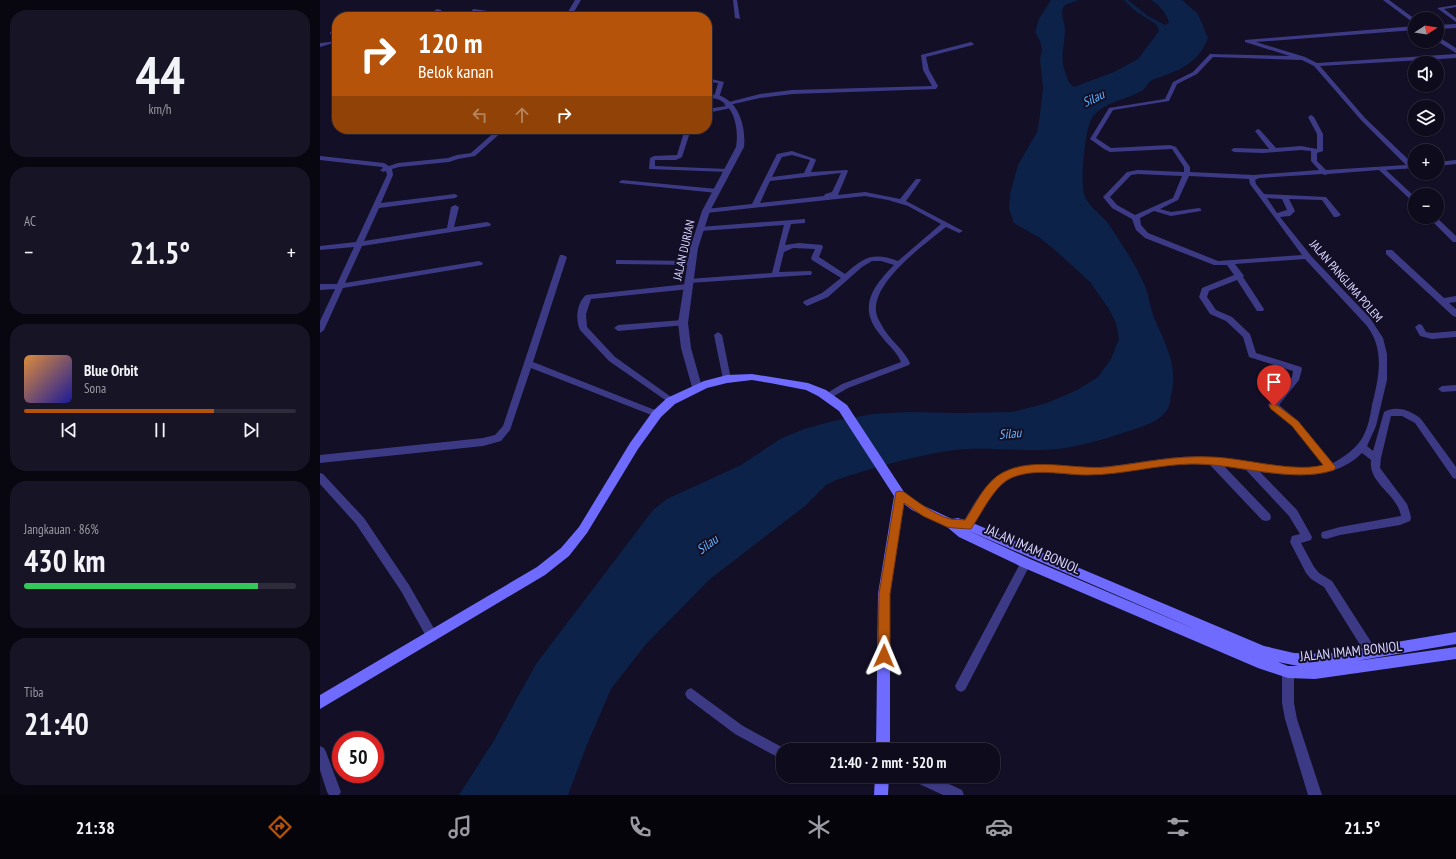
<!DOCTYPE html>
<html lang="id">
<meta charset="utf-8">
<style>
body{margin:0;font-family:"PT Sans Narrow",sans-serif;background:#171425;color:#f1f3f6;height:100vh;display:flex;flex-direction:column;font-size:15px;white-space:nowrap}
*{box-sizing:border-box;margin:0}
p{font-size:13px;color:#9b9ba3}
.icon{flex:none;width:22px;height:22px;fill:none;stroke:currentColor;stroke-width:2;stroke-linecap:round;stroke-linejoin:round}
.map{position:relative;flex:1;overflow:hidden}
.side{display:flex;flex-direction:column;gap:10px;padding:10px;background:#08060f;width:320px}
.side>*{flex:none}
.hud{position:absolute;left:12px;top:12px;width:380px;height:122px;border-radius:16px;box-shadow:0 1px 3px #0004,0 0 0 1px #2e2b3b;background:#b45309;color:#fff;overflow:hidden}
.needle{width:26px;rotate:78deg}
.buttons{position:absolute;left:1088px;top:12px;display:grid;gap:8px}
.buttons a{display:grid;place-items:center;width:36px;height:36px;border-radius:50%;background:#0e0b1c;box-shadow:0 1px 3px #0004,0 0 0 1px #2e2b3b;font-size:20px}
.speed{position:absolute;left:12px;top:731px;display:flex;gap:8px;font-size:20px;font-weight:700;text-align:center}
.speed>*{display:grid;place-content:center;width:52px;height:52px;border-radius:50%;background:#0e0b1c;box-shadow:0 1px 3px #0004,0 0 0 1px #2e2b3b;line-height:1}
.speed .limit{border:6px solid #d22;background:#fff;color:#111}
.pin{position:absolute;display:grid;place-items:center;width:34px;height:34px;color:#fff;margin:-41px -17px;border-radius:50% 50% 50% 0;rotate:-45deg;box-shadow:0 0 4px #0007}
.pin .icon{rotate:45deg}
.me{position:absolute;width:44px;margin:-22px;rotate:1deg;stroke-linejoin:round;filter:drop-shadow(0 0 3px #0008)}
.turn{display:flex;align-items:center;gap:14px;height:84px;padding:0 20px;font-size:18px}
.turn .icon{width:52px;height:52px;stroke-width:2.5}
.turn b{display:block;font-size:28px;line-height:34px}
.lanes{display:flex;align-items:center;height:38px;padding:0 20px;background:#0003;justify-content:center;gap:20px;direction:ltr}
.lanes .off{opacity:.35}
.big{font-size:30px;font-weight:800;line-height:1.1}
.side .tile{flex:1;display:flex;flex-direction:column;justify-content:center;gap:6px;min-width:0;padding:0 14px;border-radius:16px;background:#171425}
.side .dial{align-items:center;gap:0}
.dial b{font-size:52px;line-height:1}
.song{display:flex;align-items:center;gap:12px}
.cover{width:48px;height:48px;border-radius:6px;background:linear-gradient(135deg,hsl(30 70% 55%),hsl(240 70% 35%))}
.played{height:4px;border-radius:2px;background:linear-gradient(90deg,#b45309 70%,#2e2b3b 70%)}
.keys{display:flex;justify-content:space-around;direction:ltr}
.heat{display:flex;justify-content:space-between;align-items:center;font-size:22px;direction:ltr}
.charge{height:6px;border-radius:3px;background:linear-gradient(90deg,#34c759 86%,#2e2b3b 0)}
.trip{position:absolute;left:456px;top:743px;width:224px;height:40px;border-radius:16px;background:#0e0b1c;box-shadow:0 1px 3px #0004,0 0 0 1px #2e2b3b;font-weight:800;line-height:40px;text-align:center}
.tab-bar{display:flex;height:64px;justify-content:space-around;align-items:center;background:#06040b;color:#9b9ba3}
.tab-bar .icon{width:28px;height:28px}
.tab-bar .on{color:#b45309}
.tab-bar b{font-size:18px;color:#f1f3f6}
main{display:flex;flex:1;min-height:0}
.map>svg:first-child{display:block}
.water{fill:#0c2248}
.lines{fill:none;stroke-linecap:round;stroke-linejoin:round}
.minor{fill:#3d3a85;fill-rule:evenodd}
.tertiary{fill:#3d3a85;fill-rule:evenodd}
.secondary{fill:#6f6bff;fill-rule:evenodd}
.route{fill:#b45309;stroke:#753606}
.labels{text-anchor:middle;stroke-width:4;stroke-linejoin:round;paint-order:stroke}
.street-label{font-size:12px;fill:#d9d4ff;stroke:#130f26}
.water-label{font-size:13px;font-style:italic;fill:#62b6ff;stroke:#130f26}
.near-street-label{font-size:14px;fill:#d9d4ff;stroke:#130f26}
</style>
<main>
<section class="side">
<div class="tile dial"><b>44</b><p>km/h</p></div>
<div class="tile"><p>AC</p>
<div class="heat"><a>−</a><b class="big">21.5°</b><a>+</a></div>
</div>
<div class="tile">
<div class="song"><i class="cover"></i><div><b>Blue Orbit</b><p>Sona</p></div></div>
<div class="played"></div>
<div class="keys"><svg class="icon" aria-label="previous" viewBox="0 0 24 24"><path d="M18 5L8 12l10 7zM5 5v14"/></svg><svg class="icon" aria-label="pause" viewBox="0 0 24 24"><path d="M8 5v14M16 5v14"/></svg><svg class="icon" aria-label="next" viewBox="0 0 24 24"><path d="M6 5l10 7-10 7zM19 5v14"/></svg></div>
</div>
<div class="tile"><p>Jangkauan · 86%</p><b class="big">430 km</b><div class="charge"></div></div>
<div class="tile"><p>Tiba</p><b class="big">21:40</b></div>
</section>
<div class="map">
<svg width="1136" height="795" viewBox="0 0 1136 795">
<rect width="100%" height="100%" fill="#130f26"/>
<path class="water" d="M731 0H759L745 5C738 14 746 22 745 32 744 50 739 59 747 77 748 82 750 84 754 87L794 72 818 59 839 31 837 25 814 10 804 0H808L828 16 845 25 849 23C846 12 840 6 831 0H862L878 14 888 38C877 65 858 71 832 80 827 83 827 87 823 90 805 101 784 101 772 118 765 128 760 182 764 194 768 207 783 215 790 226 802 245 816 265 825 286 829 296 830 305 833 315 844 342 859 365 851 396 850 400 850 406 847 410 838 423 823 426 809 431 781 440 753 449 723 450 691 451 659 446 627 451 589 457 553 468 516 480L506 485 485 506 390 579 326 644 291 689 266 747 248 795H139L173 742 216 664 333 510 347 499 421 465 460 439 484 429 513 421 553 414 587 412 641 413 692 412 727 403 757 390 778 377 791 359 799 339 796 323 789 309 770 282 735 250 720 238 694 223 689 209 690 194 698 165 717 132 719 122 723 88 720 59 722 50 720 41 715 32 719 19Z"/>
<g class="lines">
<path class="minor" d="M413 0H417L420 19 415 18Z
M1136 5V7L1124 9 1136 18V22L1117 8Z
M117 9 122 10 111 17H105Z
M154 9 189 14H248L251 16 185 17 152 12V10Z
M1136 24V28L1117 29V25Z
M1095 26V30L936 42 985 57 997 63 1136 54V58L1000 66 1045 118 1093 164H1095V168L1066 170 1095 197V203L1093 202 1059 170 1008 174 1005 175 1002 174 939 178 935 180 936 184 944 194 1006 197 1021 215 1017 217H1014L1002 200 969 199 975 211 970 216 960 217 992 257 1050 318 1063 338 1067 354V380L1056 426 1047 446 1053 451 1064 412C1076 405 1091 410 1101 419L1136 467V479L1133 478 1095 423 1082 416H1071L1061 458 1060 468 1087 504 1090 513 1091 518 1090 521 1080 525 1020 535 1006 539 1002 538 1001 535 1002 532 1020 527 1081 516C1077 493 1048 484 1051 460L1042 453C1015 480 975 477 940 472L977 510 992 537 991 540 981 543 994 567 999 573 1012 581 1055 648 1057 652 1055 656 1051 657 1047 656 1004 587 991 579 986 573 970 542 972 536 980 534 969 516 926 470 904 466 950 514 951 517 950 520 946 521 942 520 890 465C846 461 802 476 757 475 735 474 708 467 688 480 669 491 658 516 647 535L643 536 639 535 638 532 639 529C651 510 662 485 682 474 711 457 749 469 781 467 817 464 853 454 890 457 927 460 967 474 1004 466L972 425 948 405 972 377 973 371 929 357 923 337 906 321 890 314 879 297 882 288 914 275 907 265H894L825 238 816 230 812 219 792 208 783 197 807 172 818 170 864 172V167L852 149 790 152 784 149 770 139 789 108 845 99 853 82 873 72 890 54 970 56 925 42V40ZM893 57 982 60 994 66 1041 120 1086 165 1006 170 997 161V153L1003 151V134L994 117 991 115 988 117 997 134V149L981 146 956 148 940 130 938 129 935 131 949 149 914 148 911 150 914 152 943 153 981 150 991 151V161L999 170 934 175 870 172V167L856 147 850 145 791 148 776 138 793 110 849 101 857 84 877 74ZM818 174 862 176 853 198 815 215 797 205 790 197 811 175ZM869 176 929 179 930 184 982 255 898 261 828 233 821 225 820 218 834 211 851 216 881 211V209L879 208 851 212 840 209 858 200ZM947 198 962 199 967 210 957 213ZM985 259 1047 326C1065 350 1059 377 1052 405 1050 417 1048 429 1041 440 1034 450 1024 457 1013 463L978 421 959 405 979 380 982 369 981 367 936 353 930 334 912 317 896 310 887 297 889 291 917 280 937 311H943L944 309 923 277 924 276 915 264Z
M17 27V35L10 34V32Z
M17 38V42L0 47V43L10 42Z
M651 42 654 44 653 45 606 57 609 70 618 86 616 89 472 94 440 98 409 105 412 107 411 108 387 113V109L406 106 404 104 405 103 440 94 472 90 612 86 603 70 601 55Z
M387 78 404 82 399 98 394 97 398 83 387 82Z
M178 129H185L155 156 138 159 129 162 79 167 72 169 73 175 61 203 135 194 138 196 135 198 59 208 44 241 127 228 131 207 135 205 139 207 134 227 167 222 171 224 170 226 42 246 25 283 159 261 163 263 162 265 23 288 4 330 0 333V321L15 289 0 290V284H17L34 247 0 250V246L36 242 67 175 66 171 63 172 60 170 63 168 62 167 0 160V156L64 163 69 166 78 163 128 158 137 155 151 153Z
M365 129H371L362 157 356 160H335V166L407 169 409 170V172L329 169 330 158 334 156 357 155Z
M472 151 495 159 496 160 491 172 527 170 528 171 518 195 545 192 580 199 596 179H600L601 180 586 201 643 231 639 233 626 227C605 244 559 277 556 306 555 312 558 319 561 324 568 339 583 348 590 363L589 365 528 388 507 400 504 399 503 397 504 395 522 384 581 362C577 352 568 345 562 337 537 309 551 288 574 265L561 261H552L542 267 508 297 487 306 483 303 484 301 502 293 521 278 492 260 491 258 495 249 473 248 464 252 459 272 491 271 492 273 491 275H488L369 283 365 281 369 279 452 273 464 225 380 231 376 229 380 227 485 219V223L471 224 465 245 479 243 502 245 503 247 499 257 525 274C544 257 553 252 578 261L621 224 588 206 568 200 545 196 386 213 382 211 386 209 432 204 457 154ZM472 155 490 160 484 173 452 177 462 157ZM521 173 512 192 505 194 504 196 440 203 450 181Z
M1136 160V164L1117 166V162Z
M302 180 397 189 400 191 397 193 300 183 299 182Z
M1108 217H1116L1136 236V242H1133Z
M1066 250H1072L1124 298 1136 296V302L1129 303 1136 309V317L1133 316 1066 254Z
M240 255H243L247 257 213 362 340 412 342 414 340 416H334L211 368 190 430 181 441 163 446 0 463V455L163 438 175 435 183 426Z
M296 260 372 261 376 263 372 265 299 264H296Z
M367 284 370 285 371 287 370 289 271 299 266 314 267 327 295 357 354 399 356 401 351 404 289 361 260 330C255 320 257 302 266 295Z
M363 320 367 323 366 325 298 331 294 328 298 325Z
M1099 324 1102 325 1106 332 1112 333 1136 331V337L1112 339 1100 336 1095 327Z
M398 332 402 335 411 379 407 382 403 379 394 335Z
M1136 385V391L1122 392 1118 389 1122 386Z
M0 473 3 474 44 518 89 585 116 632 118 636 116 640 112 641 108 640 81 591 36 524 0 484Z
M706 558 710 560 711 563 645 690 641 692 637 690 635 686 637 682 702 560Z
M968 666 972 668 974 672V703L977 719 1002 795H988L965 719 962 703V672L964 668Z
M371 688 423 726 467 750H463V760L415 734 367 698 365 694 367 690Z
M0 746 4 748 6 752 21 792 19 795H9L7 792 0 770Z
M592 776H612L642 790 644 795H623L593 781Z"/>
<path class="tertiary" d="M255 0H261L251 17H245Z
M1063 0H1069L1095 19V24Z
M1117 36 1136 48V53L1117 41Z
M387 94C392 95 398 94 403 97 420 105 426 129 424 147L390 211 378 248 368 323 371 348 382 387 377 391 372 387 361 348 358 323 370 248 382 211 416 147C419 131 415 105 397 99 394 98 390 98 387 98Z"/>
<path class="secondary" d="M432 374 488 383 506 390 527 405 584 492 600 504 632 519 638 518 648 521 944 646 974 653 1005 654 1136 632V644L1036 661 1136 647V659L995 679 968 678 938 668 702 567 639 537 627 527 592 510 584 504 570 594V750H556L558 594 574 496 519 411 498 396 486 390 450 383 432 380 407 383 387 388 355 404 341 417 318 449 267 533 249 556 225 575 0 709V695L217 567 241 548 259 527 310 443 333 411 347 398 384 381 407 375ZM647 530 877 630 710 559ZM958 662 978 666H968Z
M555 776H569L568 795H554Z"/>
</g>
<path class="route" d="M954 403 978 421 1014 465 1016 467 1014 470C973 484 915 463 870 464 835 465 802 475 767 475 743 475 713 467 689 479 674 487 661 514 651 529 649 529 630 528 627 527L603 516 584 503 570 594V656L568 660 564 662 560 660 558 656 559 594 576 492 580 491 584 492C598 502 613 514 630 519 635 520 640 519 645 520 655 505 665 482 682 473 713 456 753 470 787 467 822 463 856 455 892 457 924 458 974 473 1003 465L972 426 951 409 949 406 951 404Z"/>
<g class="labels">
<g class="street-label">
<text transform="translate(364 250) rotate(-77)" y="4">JALAN DURIAN</text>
<text transform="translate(1026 281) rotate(49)" y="4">JALAN PANGLIMA POLEM</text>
</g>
<g class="water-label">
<text transform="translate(773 98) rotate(-26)" y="5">Silau</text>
<text transform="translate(690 433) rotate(-5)" y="5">Silau</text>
<text transform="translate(387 544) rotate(-37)" y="5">Silau</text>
</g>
<g class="near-street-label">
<text transform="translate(713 549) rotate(24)" y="5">JALAN IMAM BONJOL</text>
<text transform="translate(1031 651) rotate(-6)" y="5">JALAN IMAM BONJOL</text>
</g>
</g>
</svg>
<div class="buttons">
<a><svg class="needle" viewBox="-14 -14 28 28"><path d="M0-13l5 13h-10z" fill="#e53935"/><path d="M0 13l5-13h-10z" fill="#9b9ba3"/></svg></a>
<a><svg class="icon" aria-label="sound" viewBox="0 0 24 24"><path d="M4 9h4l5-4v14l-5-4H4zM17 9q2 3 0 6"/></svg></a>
<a><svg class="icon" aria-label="layers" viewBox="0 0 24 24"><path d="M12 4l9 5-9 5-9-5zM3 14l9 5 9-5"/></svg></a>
<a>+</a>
<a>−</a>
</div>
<div class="speed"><div class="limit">50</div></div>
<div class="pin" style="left:954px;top:406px;background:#d93025"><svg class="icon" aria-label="arrive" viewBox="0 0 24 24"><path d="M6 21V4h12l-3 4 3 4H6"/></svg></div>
<svg class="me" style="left:564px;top:656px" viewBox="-20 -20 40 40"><path d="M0-17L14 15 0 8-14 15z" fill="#b45309" stroke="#fff" stroke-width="4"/></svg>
<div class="trip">21:40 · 2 mnt · 520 m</div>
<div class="hud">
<div class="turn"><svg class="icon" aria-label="right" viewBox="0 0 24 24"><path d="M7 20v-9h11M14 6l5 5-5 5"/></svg><div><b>120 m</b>Belok kanan</div></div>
<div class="lanes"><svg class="icon off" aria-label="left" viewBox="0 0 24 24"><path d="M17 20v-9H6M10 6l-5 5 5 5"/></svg><svg class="icon off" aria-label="ahead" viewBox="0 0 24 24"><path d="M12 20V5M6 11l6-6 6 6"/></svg><svg class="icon" aria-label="right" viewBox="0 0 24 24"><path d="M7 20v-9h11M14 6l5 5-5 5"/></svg></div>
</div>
</div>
</main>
<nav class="tab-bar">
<b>21:38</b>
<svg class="icon on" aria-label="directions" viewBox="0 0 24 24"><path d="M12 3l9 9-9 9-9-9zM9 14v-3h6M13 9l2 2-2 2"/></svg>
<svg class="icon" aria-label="music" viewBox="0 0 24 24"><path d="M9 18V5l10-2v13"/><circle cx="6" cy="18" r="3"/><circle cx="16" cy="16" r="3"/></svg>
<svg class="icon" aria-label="phone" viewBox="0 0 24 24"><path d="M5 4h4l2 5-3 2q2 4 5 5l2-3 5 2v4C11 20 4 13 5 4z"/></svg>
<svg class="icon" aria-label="climate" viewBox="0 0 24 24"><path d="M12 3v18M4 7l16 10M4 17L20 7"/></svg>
<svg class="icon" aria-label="car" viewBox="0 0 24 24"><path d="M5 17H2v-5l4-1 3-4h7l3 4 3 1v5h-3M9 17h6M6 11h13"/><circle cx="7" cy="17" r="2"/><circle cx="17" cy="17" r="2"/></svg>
<svg class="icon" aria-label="filters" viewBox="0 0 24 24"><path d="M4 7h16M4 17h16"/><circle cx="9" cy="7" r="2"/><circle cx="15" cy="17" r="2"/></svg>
<b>21.5°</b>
</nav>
